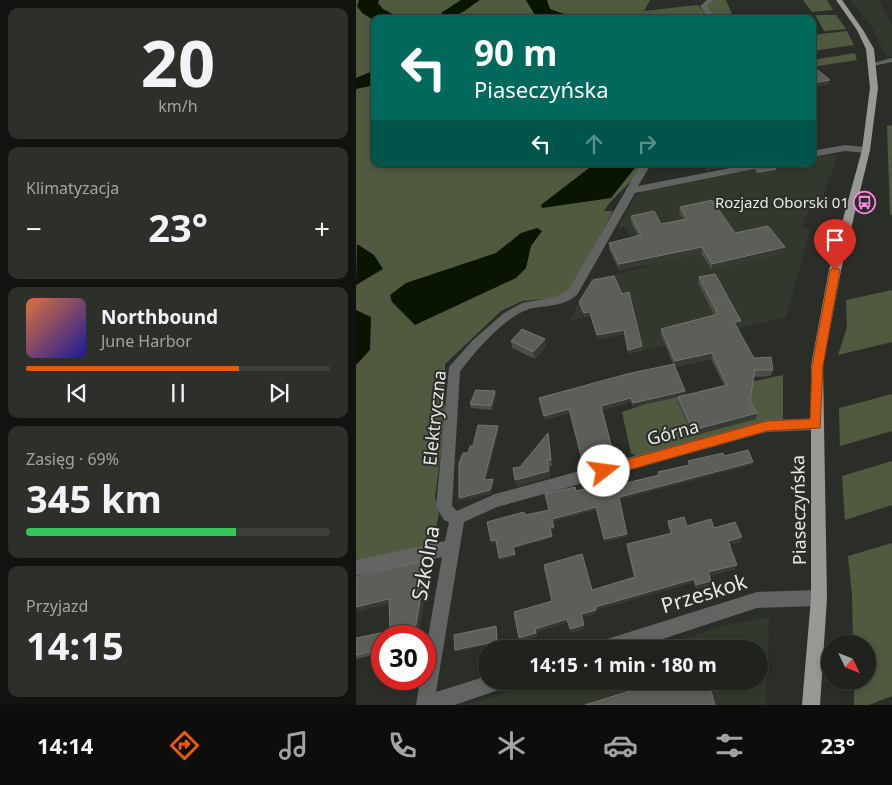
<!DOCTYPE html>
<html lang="pl">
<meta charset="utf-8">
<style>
body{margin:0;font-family:"Noto Sans",sans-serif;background:#2d2f2b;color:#f1f3f6;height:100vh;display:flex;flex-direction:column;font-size:19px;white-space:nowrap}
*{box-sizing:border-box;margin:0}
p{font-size:16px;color:#a2a4a4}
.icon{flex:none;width:28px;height:28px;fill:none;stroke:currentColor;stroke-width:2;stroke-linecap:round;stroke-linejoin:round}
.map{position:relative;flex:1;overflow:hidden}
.details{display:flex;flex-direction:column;gap:8px;padding:8px;background:#121310;width:356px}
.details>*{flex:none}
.hud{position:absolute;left:15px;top:15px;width:445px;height:152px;border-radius:10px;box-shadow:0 2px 8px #0003,0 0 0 1px #3d3f3c;background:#00695c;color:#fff;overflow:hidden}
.needle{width:32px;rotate:133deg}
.fabs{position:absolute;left:465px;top:635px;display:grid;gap:10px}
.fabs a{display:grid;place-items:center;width:55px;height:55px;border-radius:50%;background:#20221e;box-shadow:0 2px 8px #0003,0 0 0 1px #3d3f3c;font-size:25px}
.speed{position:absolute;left:15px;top:625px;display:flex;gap:10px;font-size:25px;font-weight:700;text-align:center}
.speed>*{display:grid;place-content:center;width:65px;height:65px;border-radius:50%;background:#20221e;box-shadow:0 2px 8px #0003,0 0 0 1px #3d3f3c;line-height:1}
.speed .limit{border:8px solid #d22;background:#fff;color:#111}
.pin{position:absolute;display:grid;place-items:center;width:42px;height:42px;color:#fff;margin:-51px -21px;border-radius:50% 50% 50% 0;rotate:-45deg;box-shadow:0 0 5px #0007}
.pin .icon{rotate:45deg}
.me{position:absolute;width:55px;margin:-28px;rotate:75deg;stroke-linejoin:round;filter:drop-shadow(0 0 4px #0008)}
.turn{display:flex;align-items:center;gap:18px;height:105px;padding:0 20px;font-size:22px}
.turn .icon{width:65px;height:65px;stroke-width:2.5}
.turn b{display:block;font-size:35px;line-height:42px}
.lanes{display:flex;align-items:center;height:48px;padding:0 20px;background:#0003;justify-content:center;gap:25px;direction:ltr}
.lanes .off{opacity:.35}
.big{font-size:38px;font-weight:700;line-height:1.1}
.details .widget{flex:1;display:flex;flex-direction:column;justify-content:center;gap:8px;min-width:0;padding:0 18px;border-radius:10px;background:#2d2f2b}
.details .dial{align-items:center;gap:0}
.dial b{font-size:65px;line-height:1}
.song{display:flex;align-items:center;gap:15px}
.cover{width:60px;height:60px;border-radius:8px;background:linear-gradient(135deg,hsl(20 70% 55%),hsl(240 70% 35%))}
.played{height:5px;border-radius:2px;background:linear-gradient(90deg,#ea580c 70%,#3d3f3c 70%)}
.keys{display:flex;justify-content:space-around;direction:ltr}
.heat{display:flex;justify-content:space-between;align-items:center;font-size:28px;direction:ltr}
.charge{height:8px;border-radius:4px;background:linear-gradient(90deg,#34c759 69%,#3d3f3c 0)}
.trip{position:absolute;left:122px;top:640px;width:290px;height:50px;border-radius:25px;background:#20221e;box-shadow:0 2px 8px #0003,0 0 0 1px #3d3f3c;font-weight:700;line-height:50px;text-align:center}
.menu{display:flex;height:80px;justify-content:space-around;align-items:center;background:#0d0e0c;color:#a2a4a4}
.menu .icon{width:35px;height:35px}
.menu .current{color:#ea580c}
.menu b{font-size:22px;color:#f1f3f6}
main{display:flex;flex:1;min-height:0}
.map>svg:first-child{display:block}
.built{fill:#33382c}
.green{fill:#4f5a3f}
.water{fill:#0a1500}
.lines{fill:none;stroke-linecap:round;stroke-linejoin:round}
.minor{fill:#626461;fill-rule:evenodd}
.major{fill:#979a94;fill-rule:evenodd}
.wall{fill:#4b4e47;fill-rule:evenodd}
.shaded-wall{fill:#373a33}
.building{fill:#5c5e58;stroke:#72746e}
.route{fill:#ea580c;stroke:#983908}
.labels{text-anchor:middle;stroke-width:4;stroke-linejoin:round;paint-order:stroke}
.far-poi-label{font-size:15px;fill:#e8e9e5;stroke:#2b2e28;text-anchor:end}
.street-label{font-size:18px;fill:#e8e9e5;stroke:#2b2e28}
.near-street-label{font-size:21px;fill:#e8e9e5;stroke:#2b2e28}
</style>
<main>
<section class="details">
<div class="widget dial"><b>20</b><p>km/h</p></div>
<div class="widget"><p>Klimatyzacja</p>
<div class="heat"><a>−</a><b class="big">23°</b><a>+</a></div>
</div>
<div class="widget">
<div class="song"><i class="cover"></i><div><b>Northbound</b><p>June Harbor</p></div></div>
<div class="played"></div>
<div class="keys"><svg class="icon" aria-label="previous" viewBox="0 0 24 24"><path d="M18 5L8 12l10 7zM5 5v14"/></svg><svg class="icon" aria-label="pause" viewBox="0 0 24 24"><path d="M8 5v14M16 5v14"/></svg><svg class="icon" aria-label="next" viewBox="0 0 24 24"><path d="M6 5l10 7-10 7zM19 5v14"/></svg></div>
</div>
<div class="widget"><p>Zasięg · 69%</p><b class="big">345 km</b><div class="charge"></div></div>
<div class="widget"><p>Przyjazd</p><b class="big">14:15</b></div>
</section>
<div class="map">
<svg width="536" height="705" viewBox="0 0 536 705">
<rect width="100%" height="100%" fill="#2b2e28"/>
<path class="built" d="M495 0H523L536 26V56H530L517 29Z
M476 154 482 156 461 211 453 209 446 227 454 230 430 317 272 354 264 310 213 321 235 279 292 267 281 244 268 227 261 228 279 197 288 191 426 164H456V158Z
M413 617 410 705H109L189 681H404V649H298L369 625Z"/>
<path class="green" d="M0 0H294L288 11 342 5 354 19H19V164H288C278 183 259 193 248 211H257L216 287 198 298 167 301 145 311 89 364V419L79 497 83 514 76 545 0 564Z
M356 0H370L378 19H360L350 7Z
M447 0H471L477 10 456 12Z
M459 15H480L490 29 468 31Z
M491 31 498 45 456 51V35Z
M499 53 501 60 456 67V60Z
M536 125V215H534L531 126Z
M536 290V342L482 355 491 327 490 300Z
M427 375V420L283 458 275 453 266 412 290 404Z
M536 394V431L484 446 483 408Z
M536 461V505L489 520 486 476Z
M536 543V696L513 705H498V681H511V644H497L496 596 492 556Z"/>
<path class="water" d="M3 0H23L22 3 27 9 46 19H19V21L6 13 1 6Z
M105 0H124C111 8 100 22 85 13Z
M170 0H191L194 9 222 19H160L179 15Z
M19 70V85L0 89V78Z
M234 164H282L255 198 186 208 185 205 233 168Z
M181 228 186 231 175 246 170 268 160 278 59 325 36 302 34 295 50 283 140 253 165 233Z
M1 244 18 255 27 269 0 285Z
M0 310 15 317 14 350 0 365Z"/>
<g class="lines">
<path class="minor" d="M351 0H358L351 6 360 19H353L344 6Z
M536 58V62L517 66 513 64Z
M489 145 510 147 514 150 510 153 489 151 456 157V151Z
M285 164H295L282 186 395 164H413L408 167 279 193 221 295C206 307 191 305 173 309 150 316 118 352 104 372L96 506 101 511 139 494 411 420 460 418 465 420 467 424 465 428 460 430 411 432 141 507 108 522 80 692 131 676V681H154L151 687 99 705H60L64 679H69V654L86 557 0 576V560L89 541 93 522 88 520 80 507 93 367 116 341 148 313 166 303 199 297 213 289Z
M463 590 469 592 471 598 469 604 463 606 401 608 276 649H239L242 643 248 640 401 592Z"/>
<path class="major" d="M480 0H486L507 30 518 49 522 88 514 150 485 270 467 366 471 598 464 705H446L455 598V366L473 270 506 150 514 88 510 49 501 30Z"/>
</g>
<path class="wall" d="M346 164H386L352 170Z
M399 167 420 169 419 172 403 175 399 171Z
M324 207 379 233 427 253 356 270 345 253 263 270 253 249V243L282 236 275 222V216L305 224 327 219 323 213Z
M343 277 383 327 381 328 398 358 417 370 415 376 398 377 394 400 400 419 336 436 321 403 322 397 325 396 277 407 275 402 246 410 257 456 226 462 214 413 189 420 183 398 317 364 305 335V329L358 315 342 283ZM355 359 368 385 329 395V391L319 367Z
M237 280 286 350 272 354 268 334 242 339 234 316 229 317 224 306 223 302Z
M155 341 190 346 179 359 156 348Z
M139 391 140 395 136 410 115 408 114 404Z
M193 440 196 466 192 467 194 477 161 486 159 480 164 467Z
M312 521 331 526 358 528 384 542 373 545 379 569 353 576 354 585 340 589 338 582 240 610V613L226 618 228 628 215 633 212 622 180 632 181 636 164 642 236 590 278 577 271 548V544L314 534 312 525Z
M73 570 62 636H26V653L0 659V638L34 631 33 603 3 611Z"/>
<path class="shaded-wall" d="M474 80 472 85 456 88V83Z
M359 164H386L352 170V165Z
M420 169 419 172 403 175V172Z
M346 247 345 253 263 270V264Z
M429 247 427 253 356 270V264Z
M234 312V316L229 317 228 313Z
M385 321 383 327 377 328 378 322Z
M268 330V334L242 339 241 335Z
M189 339 190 346 179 359 177 352Z
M286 346V350L272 354V350Z
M356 353 355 359 318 367 319 361Z
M139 391 140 395 136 410 135 406Z
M329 391V395L277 407V403Z
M275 398V402L245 410V406Z
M213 409 214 413 189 420 188 416Z
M401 413 400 419 336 436 337 430Z
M142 426 143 429 129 484 128 480Z
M257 452V456L226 462V459Z
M397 462 396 465 263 500V497Z
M193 471 194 477 161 486 159 480Z
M137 479 138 482 135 494 104 501 103 498Z
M240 507V510L197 522 196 519Z
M198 527 199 530 195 531 194 528Z
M271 534V537L248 542V539Z
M196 536V538L158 549 160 557 144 561 143 558 157 547Z
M386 537 384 542 371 546 372 541Z
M140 540 141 543 136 544 135 541Z
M70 565 73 570 62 636H58Z
M381 565 379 569 351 576 352 572Z
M338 579V582L240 610V613L226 618 225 614 239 607Z
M355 581 354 585 340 589V585Z
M33 599 36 603 3 611 0 608V607Z
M211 619 212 622 180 632 179 629Z
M228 625V628L215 633 214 629Z
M140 626 141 628 142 643 100 652 99 650Z
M180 633 181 636 164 642 163 638Z"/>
<path class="building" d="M458 67 474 80 456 83V68Z
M410 164H415L420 169 403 172 399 167Z
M356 200 379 233 412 226 429 247 356 264 346 247 263 264 253 243 285 235 275 216 298 211 305 224 331 219 324 207Z
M359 274 385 321 378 322 398 358 415 357 417 370H399L394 400 401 413 337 430 322 397 371 385 356 353 319 361 305 329 362 314 343 277Z
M258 276 266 294 273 292 286 346 272 350 268 330 241 335 234 312 228 313 223 302 237 280Z
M166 329 189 339 177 352 155 341Z
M318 364 329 391 277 403 275 398 245 406 257 452 226 459 213 409 188 416 183 398 271 374Z
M120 390 139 391 135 406 114 404Z
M122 425 142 426 128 480 137 479 134 490 103 498V463L107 453H112L114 446H117Z
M192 433 195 460H191L193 471 159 480 157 468 164 467Z
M392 450 397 462 263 497 271 534 248 539 240 507 196 519 198 527 194 528 196 536 157 547 159 554 143 558 140 540 135 541 131 522 168 512 169 515 193 510 189 494 219 487 220 491 241 486 242 490 303 475 302 472 333 465 332 461 367 453 368 456Z
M328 517 331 526 355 519 358 528 379 522 386 537 372 541 381 565 352 572 355 581 340 585 338 579 239 607 240 610 225 614 228 625 214 629 211 619 179 629 180 633 163 638 158 612 196 601 188 565 226 554 236 590 279 577 271 544 316 533 312 521Z
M62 562 70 565 58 636H26V649L0 655V638L34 631 33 599 0 607V577Z
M140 626 141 641 99 650 98 635Z
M306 681H352L359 705H229Z"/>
<path class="route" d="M479 267 484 270 467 366 464 428 411 431 248 477 243 476 241 471 243 467 248 466 411 421 454 419 456 366 474 270Z"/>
<defs>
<symbol id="bus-ring" viewBox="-11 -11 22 22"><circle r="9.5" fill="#2b2e28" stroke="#fd86e1" stroke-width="1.5"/><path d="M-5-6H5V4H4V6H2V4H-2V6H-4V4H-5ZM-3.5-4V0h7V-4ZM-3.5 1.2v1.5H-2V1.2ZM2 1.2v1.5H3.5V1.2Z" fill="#fd86e1"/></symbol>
</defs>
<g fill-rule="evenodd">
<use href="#bus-ring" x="496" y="190" width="25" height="25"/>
</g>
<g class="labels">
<g class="far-poi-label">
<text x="493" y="208">Rozjazd Oborski 01</text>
</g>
<g class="street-label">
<text transform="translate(79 418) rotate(-84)" y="6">Elektryczna</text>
<text transform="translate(317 433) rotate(-15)" y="6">Górna</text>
<text transform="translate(443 510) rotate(-91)" y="6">Piaseczyńska</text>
</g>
<g class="near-street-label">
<text transform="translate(70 563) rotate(-80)" y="7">Szkolna</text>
<text transform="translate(348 594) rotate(-17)" y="7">Przeskok</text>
</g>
</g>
</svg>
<div class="fabs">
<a><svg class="needle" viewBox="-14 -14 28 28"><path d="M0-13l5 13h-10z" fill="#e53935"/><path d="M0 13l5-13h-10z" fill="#a2a4a4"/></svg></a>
</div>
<div class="speed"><div class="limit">30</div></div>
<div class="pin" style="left:479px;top:270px;background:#d93025"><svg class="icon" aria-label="arrive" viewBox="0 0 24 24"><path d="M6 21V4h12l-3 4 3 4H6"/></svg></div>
<svg class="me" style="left:248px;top:471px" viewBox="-20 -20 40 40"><circle r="19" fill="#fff"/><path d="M0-13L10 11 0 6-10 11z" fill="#ea580c"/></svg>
<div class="trip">14:15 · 1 min · 180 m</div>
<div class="hud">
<div class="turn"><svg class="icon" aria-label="left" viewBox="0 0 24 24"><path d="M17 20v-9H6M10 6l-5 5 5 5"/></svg><div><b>90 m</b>Piaseczyńska</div></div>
<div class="lanes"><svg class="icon" aria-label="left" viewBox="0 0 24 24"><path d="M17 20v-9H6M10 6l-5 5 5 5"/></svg><svg class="icon off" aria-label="ahead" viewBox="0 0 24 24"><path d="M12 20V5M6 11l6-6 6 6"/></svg><svg class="icon off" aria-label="right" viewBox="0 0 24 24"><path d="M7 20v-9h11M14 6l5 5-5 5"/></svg></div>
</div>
</div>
</main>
<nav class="menu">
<b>14:14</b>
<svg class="icon current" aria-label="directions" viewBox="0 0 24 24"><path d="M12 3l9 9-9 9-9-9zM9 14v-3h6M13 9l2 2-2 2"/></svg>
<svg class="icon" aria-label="music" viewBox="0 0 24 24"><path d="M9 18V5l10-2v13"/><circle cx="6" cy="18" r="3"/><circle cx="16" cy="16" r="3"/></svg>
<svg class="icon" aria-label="phone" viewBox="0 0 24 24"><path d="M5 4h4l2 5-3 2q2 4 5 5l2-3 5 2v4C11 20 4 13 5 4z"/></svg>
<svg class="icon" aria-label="climate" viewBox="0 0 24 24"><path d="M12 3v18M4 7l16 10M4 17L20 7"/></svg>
<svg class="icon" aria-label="car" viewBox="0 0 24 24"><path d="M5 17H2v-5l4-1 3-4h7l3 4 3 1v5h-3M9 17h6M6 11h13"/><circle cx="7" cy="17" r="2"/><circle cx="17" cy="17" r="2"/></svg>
<svg class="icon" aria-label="filters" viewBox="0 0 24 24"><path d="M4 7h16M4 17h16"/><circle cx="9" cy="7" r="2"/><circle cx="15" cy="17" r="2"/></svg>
<b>23°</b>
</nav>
